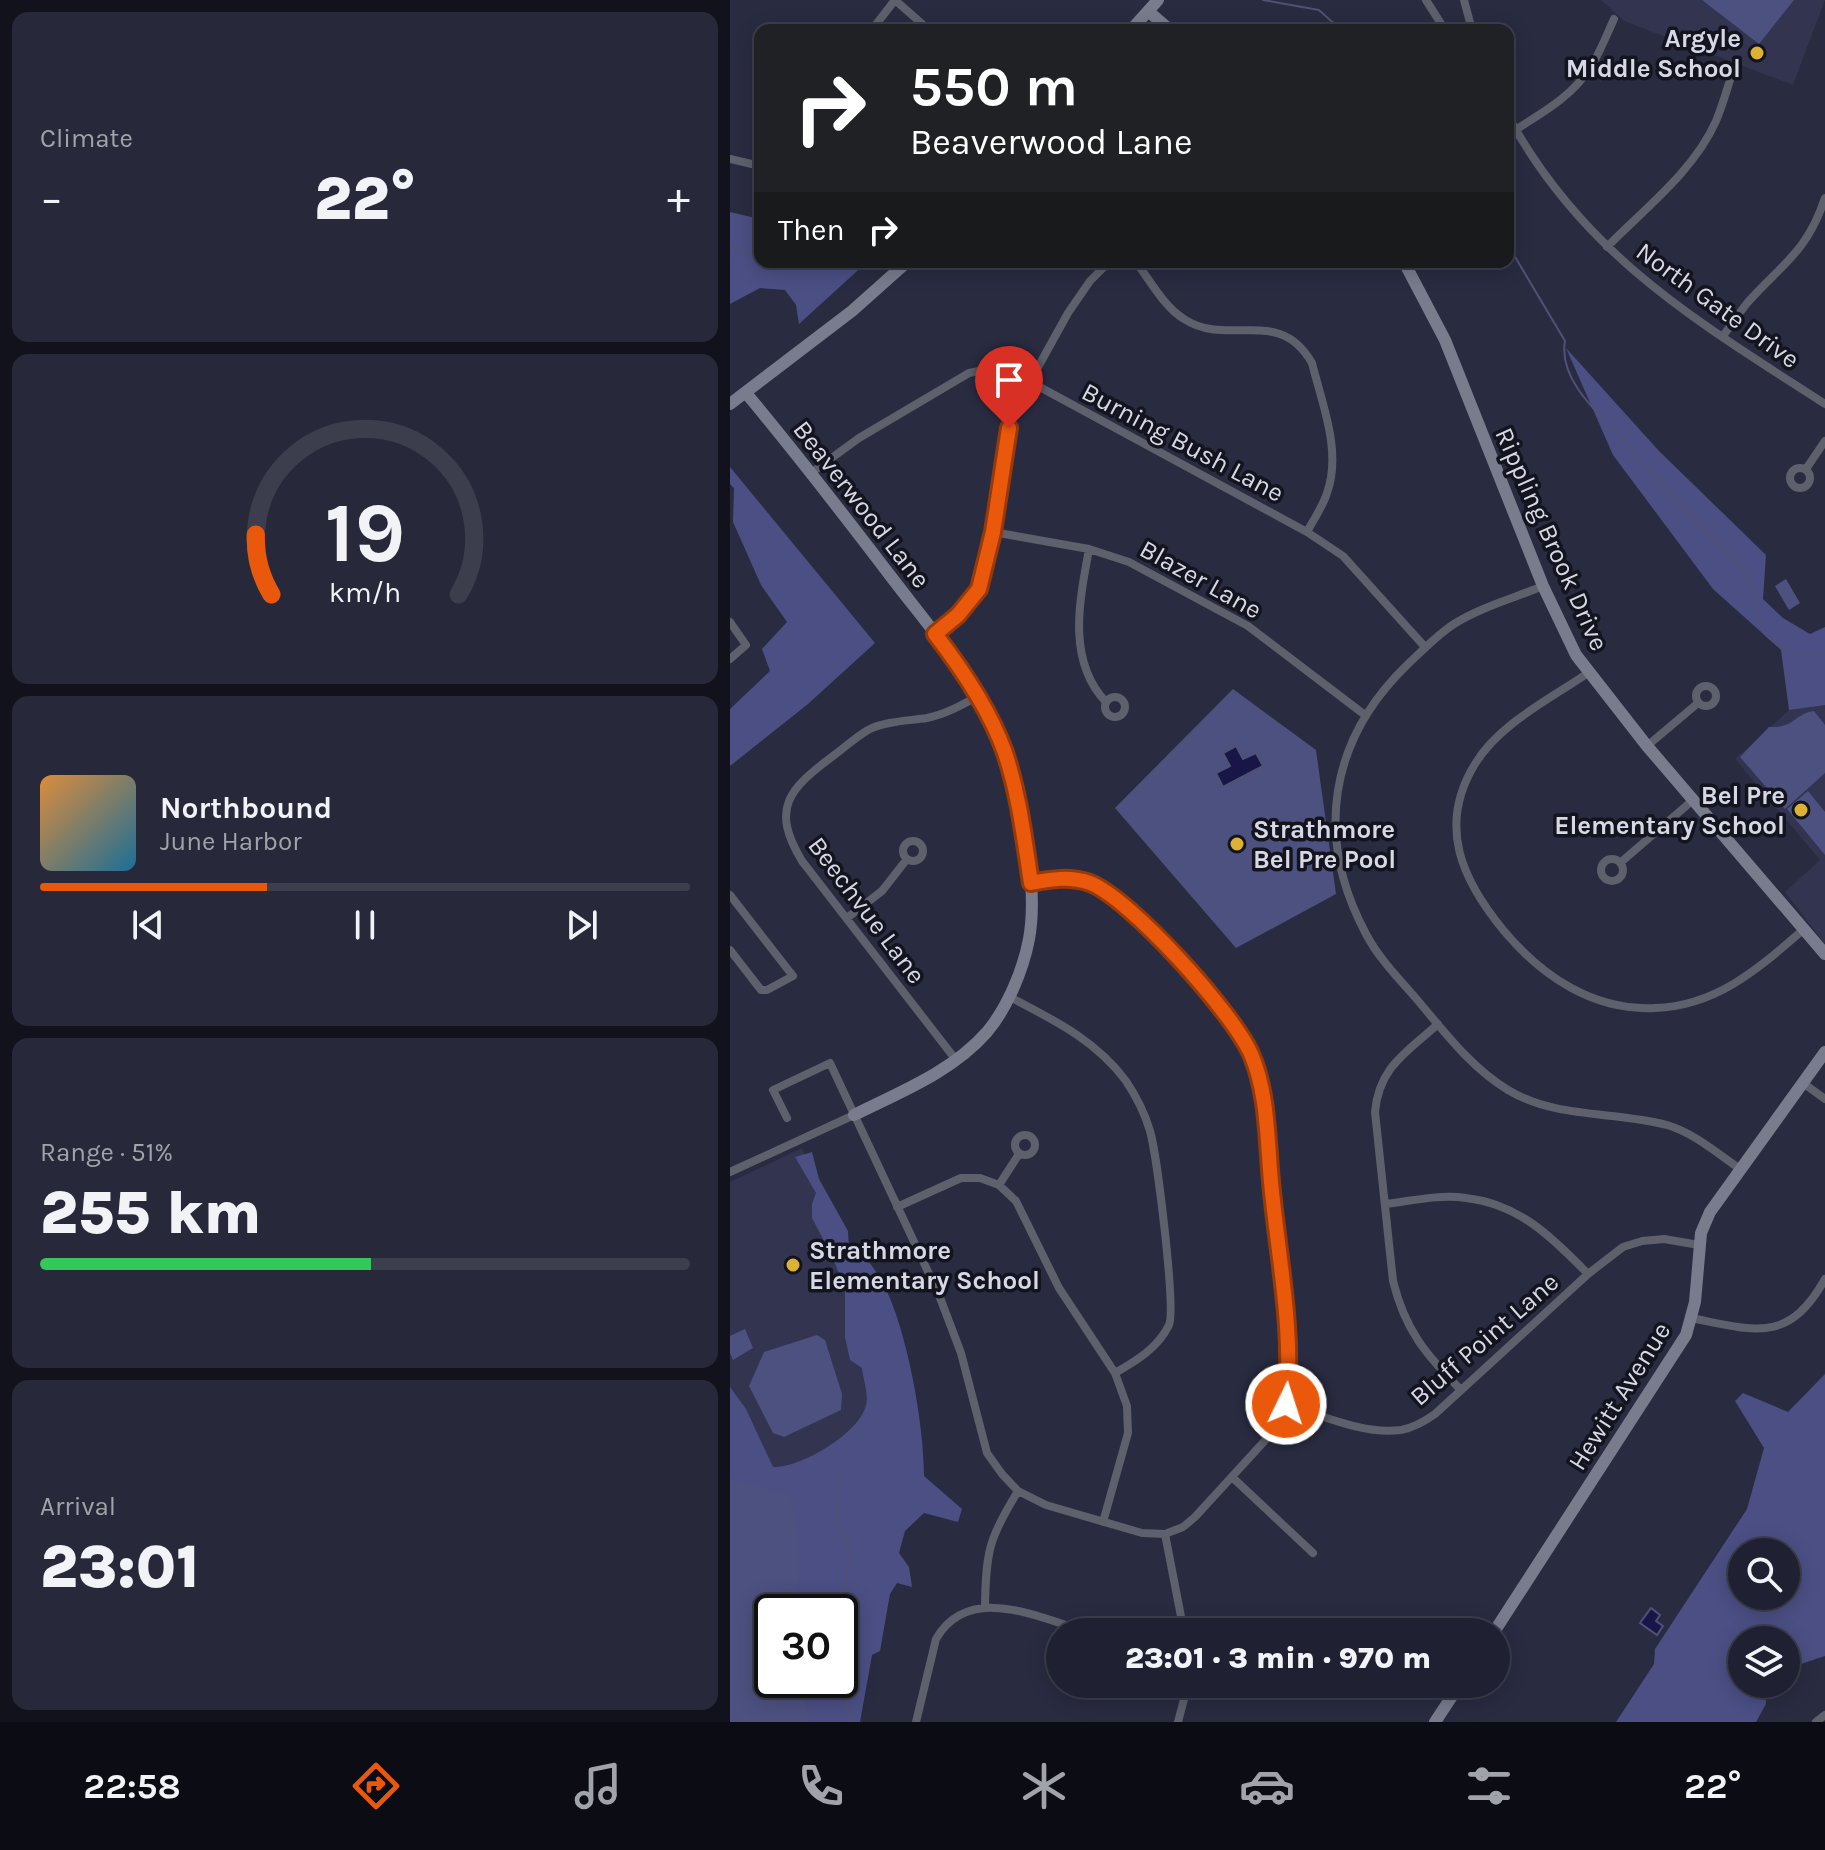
<!DOCTYPE html>
<meta charset="utf-8">
<style>
body{margin:0;font-family:Karla,sans-serif;background:#272839;color:#f1f3f6;height:100vh;display:flex;flex-direction:column;font-size:30px;white-space:nowrap}
*{box-sizing:border-box;margin:0}
p{font-size:26px;color:#a1a3ab}
.icon{flex:none;width:44px;height:44px;fill:none;stroke:currentColor;stroke-width:2;stroke-linecap:round;stroke-linejoin:round}
.map{position:relative;flex:1;overflow:hidden}
.side{display:flex;flex-direction:column;gap:12px;padding:12px;background:#11121b;width:730px}
.side>*{flex:none}
.top-card{position:absolute;left:24px;top:24px;width:760px;height:244px;border-radius:16px;box-shadow:0 4px 20px #0003,0 0 0 2px #3c3e4d;background:#202124;color:#fff;overflow:hidden}
.controls{position:absolute;left:998px;top:1538px;display:grid;gap:16px}
.controls a{display:grid;place-items:center;width:72px;height:72px;border-radius:50%;background:#1f2031;box-shadow:0 4px 20px #0003,0 0 0 2px #3c3e4d;font-size:40px}
.speed{position:absolute;left:24px;top:1594px;display:flex;gap:16px;font-size:40px;font-weight:700;text-align:center}
.speed>*{display:grid;place-content:center;width:104px;height:104px;border-radius:50%;background:#1f2031;box-shadow:0 4px 20px #0003,0 0 0 2px #3c3e4d;line-height:1}
.speed .limit{border:4px solid #111;border-radius:12px;background:#fff;color:#111}
.pin{position:absolute;display:grid;place-items:center;width:68px;height:68px;color:#fff;margin:-82px -34px;border-radius:50% 50% 50% 0;rotate:-45deg;box-shadow:0 0 8px #0007}
.pin .icon{rotate:45deg}
.me{position:absolute;width:88px;margin:-44px;rotate:4deg;stroke-linejoin:round;filter:drop-shadow(0 0 6px #0008)}
.turn{display:flex;align-items:center;gap:28px;height:168px;padding:0 24px;font-size:36px}
.turn .icon{width:104px;height:104px;stroke-width:2.5}
.turn b{display:block;font-size:56px;line-height:68px}
.then{display:flex;align-items:center;height:76px;padding:0 24px;background:#0003;gap:16px;font-size:30px}
.big{font-size:60px;font-weight:800;line-height:1.1}
.side .tile{flex:1;display:flex;flex-direction:column;justify-content:center;gap:12px;min-width:0;padding:0 28px;border-radius:16px;background:#272839}
.side .dial{align-items:center;gap:0}
.dial svg{height:208px;overflow:visible;fill:none;stroke:#3c3e4d;stroke-width:7;stroke-linecap:round;text-anchor:middle}
.dial text{fill:#f1f3f6;stroke:none}
.song{display:flex;align-items:center;gap:24px}
.cover{width:96px;height:96px;border-radius:12px;background:linear-gradient(135deg,hsl(30 70% 55%),hsl(200 70% 35%))}
.played{height:8px;border-radius:4px;background:linear-gradient(90deg,#ea580c 35%,#3c3e4d 35%)}
.keys{display:flex;justify-content:space-around;direction:ltr}
.heat{display:flex;justify-content:space-between;align-items:center;font-size:44px;direction:ltr}
.charge{height:12px;border-radius:6px;background:linear-gradient(90deg,#34c759 51%,#3c3e4d 0)}
.trip{position:absolute;left:316px;top:1618px;width:464px;height:80px;border-radius:40px;background:#1f2031;box-shadow:0 4px 20px #0003,0 0 0 2px #3c3e4d;font-weight:800;line-height:80px;text-align:center}
.menu{display:flex;height:128px;justify-content:space-around;align-items:center;background:#0c0d14;color:#a1a3ab}
.menu .icon{width:56px;height:56px}
.menu .current{color:#ea580c}
.menu b{font-size:36px;color:#f1f3f6}
main{display:flex;flex:1;min-height:0}
.map>svg:first-child{display:block}
.built{fill:#323450}
.green{fill:#4d5180;fill-rule:evenodd}
.forest{fill:#4b4f84;fill-rule:evenodd}
.water{fill:#181646;stroke:#515076;stroke-width:2}
.lines{fill:none;stroke-linecap:round;stroke-linejoin:round}
.stream{stroke:#515076;stroke-width:2}
.street{stroke:#5e606b;stroke-width:8}
.secondary{stroke:#797c8d;stroke-width:12}
.route-casing{stroke:#983908;stroke-width:20}
.route{stroke:#ea580c;stroke-width:14}
.poi-dot{fill:#ddb133;stroke:#13141e;stroke-width:3}
.labels{text-anchor:middle;stroke-width:7;stroke-linejoin:round;paint-order:stroke}
.poi-label{font-size:26px;font-weight:bold;fill:#d6d8e6;stroke:#13141e;text-anchor:end}
.street-label{font-size:26px;fill:#d6d8e6;stroke:#13141e}
</style>
<main>
<section class="side">
<div class="tile"><p>Climate</p>
<div class="heat"><a>−</a><b class="big">22°</b><a>+</a></div>
</div>
<div class="tile dial"><svg viewBox="0 0 100 80">
<path d="M14 69A42 42 0 1 1 86 69"/>
<path d="M14 69A42 42 0 0 1 8 46" stroke="#ea580c"/>
<text x="50" y="56" font-size="32" font-weight="700">19</text>
<text x="50" y="72" font-size="11">km/h</text>
</svg></div>
<div class="tile">
<div class="song"><i class="cover"></i><div><b>Northbound</b><p>June Harbor</p></div></div>
<div class="played"></div>
<div class="keys"><svg class="icon" aria-label="previous" viewBox="0 0 24 24"><path d="M18 5L8 12l10 7zM5 5v14"/></svg><svg class="icon" aria-label="pause" viewBox="0 0 24 24"><path d="M8 5v14M16 5v14"/></svg><svg class="icon" aria-label="next" viewBox="0 0 24 24"><path d="M6 5l10 7-10 7zM19 5v14"/></svg></div>
</div>
<div class="tile"><p>Range · 51%</p><b class="big">255 km</b><div class="charge"></div></div>
<div class="tile"><p>Arrival</p><b class="big">23:01</b></div>
</section>
<div class="map">
<svg width="1095" height="1722" viewBox="0 0 1095 1722">
<rect width="100%" height="100%" fill="#292b41"/>
<path class="built" d="M871 0H1095L1063 85 894 21Z
M1087 695 1095 705V944L1055 892 1090 860 1005 759 1059 710Z
M72 1148 165 1348 148 1453 38 1472 0 1392V1182Z"/>
<path class="green" d="M972 0H1064L1029 44Z
M1056 579 1070 603 1059 610 1045 586Z
M503 689 586 750 606 894 506 948 385 808Z
M1084 711 1095 725V773L1055 809 1010 757 1039 727C1066 728 1063 714 1084 711Z
M1078 791 1095 812V855L1057 809Z
M15 1329 23 1348 3 1360 0 1353V1336Z
M87 1335 95 1340 112 1394 111 1410 54 1437 43 1433 19 1386 34 1352Z
M0 1392 46 1487 140 1512 112 1722H0ZM42 1612H110V1680H42Z"/>
<path class="forest" d="M0 212 30 219V262H137L69 324 66 305 55 290 30 288 0 304Z
M836 348 929 451 1036 555 1033 599 1053 618 1080 634 1095 627V705L1059 710 1051 650 983 589 883 455Z
M0 467 145 643 78 704 0 766V709L40 671 32 649 57 622 31 585 3 522 4 488 0 484Z
M82 1152 89 1179 118 1231 119 1250 132 1252C139 1262 147 1272 153 1283 177 1329 194 1424 194 1476L232 1509 228 1522 194 1513 175 1531 169 1553 179 1567 182 1587 167 1583 160 1594 150 1651 142 1655 130 1722H78L79 1713 66 1680H110V1612H57L55 1597 70 1582 68 1533 61 1497 0 1478V1387L16 1409 43 1467C71 1468 130 1433 136 1405 139 1395 133 1379 132 1368L120 1360 115 1337V1290L103 1258 82 1218V1204L86 1193 65 1157Z
M1095 1374V1656L1056 1669V1640H1012V1684H1038L1035 1688 1036 1704 1026 1722H886L924 1664 925 1649 1017 1509 1034 1448 1005 1401 1013 1393 1058 1412ZM1056 1552V1596H1012V1552Z"/>
<path class="water" d="M506 746 513 759 526 753 533 766 493 787 486 773 500 766 493 753Z
M921 1608 930 1615 926 1621 933 1626 927 1635 910 1623Z"/>
<g class="lines">
<path class="stream" d="M533 0 589 10 611 30
M778 245 835 341C827 386 882 424 907 454 923 473 938 492 955 510 976 532 999 551 1017 576 1029 595 1023 622 1039 638 1054 652 1075 658 1095 651
M0 247 5 246 7 251 30 258
M81 262 83 264 86 262
M110 1620 120 1548 105 1518 108 1514C104 1489 104 1486 119 1467
M110 1677 121 1718"/>
<path class="street" d="M696 0 715 30
M734 0 742 30
M144 27 165 0 199 30
M778 116C854 256 967 321 1095 404
M785 130C814 112 844 95 862 65 871 50 877 34 884 19
M0 159 26 165
M877 247C914 209 964 171 986 121 994 102 999 81 1006 62
M406 262C420 280 434 307 454 319 498 348 549 305 582 363 592 404 612 451 597 493 593 506 584 519 577 532
M992 337C1001 326 1009 313 1018 302 1053 263 1077 252 1095 198
M1060 478a10 10 0 1 1 20 0a10 10 0 1 1-20 0Z
M1076 469 1095 441
M81 473 129 438 239 373 259 369 284 373 577 532 613 556 695 647
M263 532 359 549 399 562 518 626 635 715
M359 549C350 599 336 660 376 702
M813 586C784 598 751 607 724 624 707 635 693 650 678 664 599 740 584 837 636 934 648 957 667 977 684 996 713 1030 740 1067 778 1090 826 1119 885 1111 937 1125 964 1133 987 1153 1010 1169
M0 622 16 645 0 659
M205 634 228 615 249 589 263 532 279 428 287 405 338 313 360 281 379 262
M858 673C820 699 769 724 745 764 707 826 732 880 774 931 812 976 863 1011 925 1008 987 1006 1029 968 1073 930
M966 696a10 10 0 1 1 20 0a10 10 0 1 1-20 0Z
M375 707a10 10 0 1 1 20 0a10 10 0 1 1-20 0Z
M917 746 968 703
M173 851a10 10 0 1 1 20 0a10 10 0 1 1-20 0Z
M871 870a11 11 0 1 1 22 0a11 11 0 1 1-22 0Z
M890 863 963 800
M0 895 63 976 37 990H31L0 950
M117 918 152 891 177 859
M278 996C322 1019 366 1040 396 1081 406 1096 415 1114 420 1131 427 1155 446 1308 439 1325 428 1348 406 1361 385 1373
M708 1024C676 1053 649 1067 645 1112L663 1281C675 1330 696 1355 731 1390
M226 1060 72 861C40 808 59 789 103 756 114 748 126 737 138 730 156 721 177 721 197 718 216 714 232 705 248 696
M1073 1083 1095 1099
M57 1118 43 1090 100 1063 209 1295 231 1353 257 1453 272 1474 288 1491 316 1505 412 1533 435 1534 453 1527 465 1517 541 1434 556 1404 559 1354 533 1102C530 1086 528 1069 521 1054 503 1013 402 901 362 884 341 876 322 879 301 883
M285 1145a10 10 0 1 1 20 0a10 10 0 1 1-20 0Z
M0 1172 124 1115
M269 1185 289 1154
M656 1204C681 1201 710 1194 736 1198 789 1204 822 1237 858 1274
M167 1207 231 1178H250L269 1185 286 1201 329 1288 385 1373 397 1406 398 1433 373 1522
M961 1318C1024 1330 1058 1345 1095 1279
M556 1404C591 1415 634 1435 671 1430 683 1428 695 1421 705 1414L858 1274 893 1247 912 1241 934 1239 969 1245
M502 1477 583 1553
M435 1534 454 1632
M255 1606C256 1551 259 1538 288 1491
M186 1722 206 1639C239 1582 309 1618 358 1632
M448 1722 458 1684
M1086 1722 1095 1715"/>
<path class="secondary" d="M418 11 440 30
M401 30 428 0
M674 262 715 340 813 586 846 655 917 746 1095 954
M16 393C66 453 114 515 162 578 191 616 223 653 247 695 281 752 311 873 299 939 293 971 277 1008 257 1032 222 1072 170 1092 124 1115
M0 404 122 311 177 262
M764 1632 956 1335 965 1302 971 1233 980 1212 1095 1052
M705 1722 730 1684"/>
</g>
<g class="lines">
<defs>
<path id="route" d="M279 428 263 532 249 589 228 615 205 634C232 669 259 709 274 750 289 793 294 838 301 883 321 879 340 876 360 883 401 899 503 1013 521 1054 539 1095 537 1148 542 1192 549 1261 564 1335 556 1404"/>
</defs>
<use href="#route" class="route-casing"/>
<use href="#route" class="route"/>
</g>
<g class="poi-dot">
<circle cx="1027" cy="53" r="8"/>
<circle cx="1071" cy="810" r="8"/>
<circle cx="507" cy="844" r="8"/>
<circle cx="63" cy="1265" r="8"/>
</g>
<g class="labels">
<g class="poi-label">
<text x="1011" y="47">Argyle<tspan x="1011" dy="30">Middle School</tspan></text>
<text x="1055" y="804">Bel Pre<tspan x="1055" dy="30">Elementary School</tspan></text>
<text x="523" y="838" text-anchor="start">Strathmore<tspan x="523" dy="30">Bel Pre Pool</tspan></text>
<text x="79" y="1259" text-anchor="start">Strathmore<tspan x="79" dy="30">Elementary School</tspan></text>
</g>
<g class="street-label">
<text transform="translate(988 305) rotate(36)" y="9">North Gate Drive</text>
<text transform="translate(453 442) rotate(28)" y="9">Burning Bush Lane</text>
<text transform="translate(132 504) rotate(52)" y="9">Beaverwood Lane</text>
<text transform="translate(822 539) rotate(66)" y="9">Rippling Brook Drive</text>
<text transform="translate(471 579) rotate(29)" y="9">Blazer Lane</text>
<text transform="translate(137 910) rotate(53)" y="9">Beechvue Lane</text>
<text transform="translate(754 1339) rotate(-41)" y="9">Bluff Point Lane</text>
<text transform="translate(889 1396) rotate(-58)" y="9">Hewitt Avenue</text>
</g>
</g>
</svg>
<div class="controls">
<a><svg class="icon" aria-label="search" viewBox="0 0 24 24"><circle cx="10" cy="10" r="6"/><path d="M15 15l6 6"/></svg></a>
<a><svg class="icon" aria-label="layers" viewBox="0 0 24 24"><path d="M12 4l9 5-9 5-9-5zM3 14l9 5 9-5"/></svg></a>
</div>
<div class="speed"><div class="limit">30</div></div>
<div class="pin" style="left:279px;top:428px;background:#d93025"><svg class="icon" aria-label="arrive" viewBox="0 0 24 24"><path d="M6 21V4h12l-3 4 3 4H6"/></svg></div>
<svg class="me" style="left:556px;top:1404px" viewBox="-20 -20 40 40"><circle r="17" fill="#ea580c" stroke="#fff" stroke-width="3"/><path d="M0-11L8 9 0 5-8 9z" fill="#fff"/></svg>
<div class="trip">23:01 · 3 min · 970 m</div>
<div class="top-card">
<div class="turn"><svg class="icon" aria-label="right" viewBox="0 0 24 24"><path d="M7 20v-9h11M14 6l5 5-5 5"/></svg><div><b>550 m</b>Beaverwood Lane</div></div>
<div class="then">Then<svg class="icon" aria-label="right" viewBox="0 0 24 24"><path d="M7 20v-9h11M14 6l5 5-5 5"/></svg></div>
</div>
</div>
</main>
<nav class="menu">
<b>22:58</b>
<svg class="icon current" aria-label="directions" viewBox="0 0 24 24"><path d="M12 3l9 9-9 9-9-9zM9 14v-3h6M13 9l2 2-2 2"/></svg>
<svg class="icon" aria-label="music" viewBox="0 0 24 24"><path d="M9 18V5l10-2v13"/><circle cx="6" cy="18" r="3"/><circle cx="16" cy="16" r="3"/></svg>
<svg class="icon" aria-label="phone" viewBox="0 0 24 24"><path d="M5 4h4l2 5-3 2q2 4 5 5l2-3 5 2v4C11 20 4 13 5 4z"/></svg>
<svg class="icon" aria-label="climate" viewBox="0 0 24 24"><path d="M12 3v18M4 7l16 10M4 17L20 7"/></svg>
<svg class="icon" aria-label="car" viewBox="0 0 24 24"><path d="M5 17H2v-5l4-1 3-4h7l3 4 3 1v5h-3M9 17h6M6 11h13"/><circle cx="7" cy="17" r="2"/><circle cx="17" cy="17" r="2"/></svg>
<svg class="icon" aria-label="filters" viewBox="0 0 24 24"><path d="M4 7h16M4 17h16"/><circle cx="9" cy="7" r="2"/><circle cx="15" cy="17" r="2"/></svg>
<b>22°</b>
</nav>
